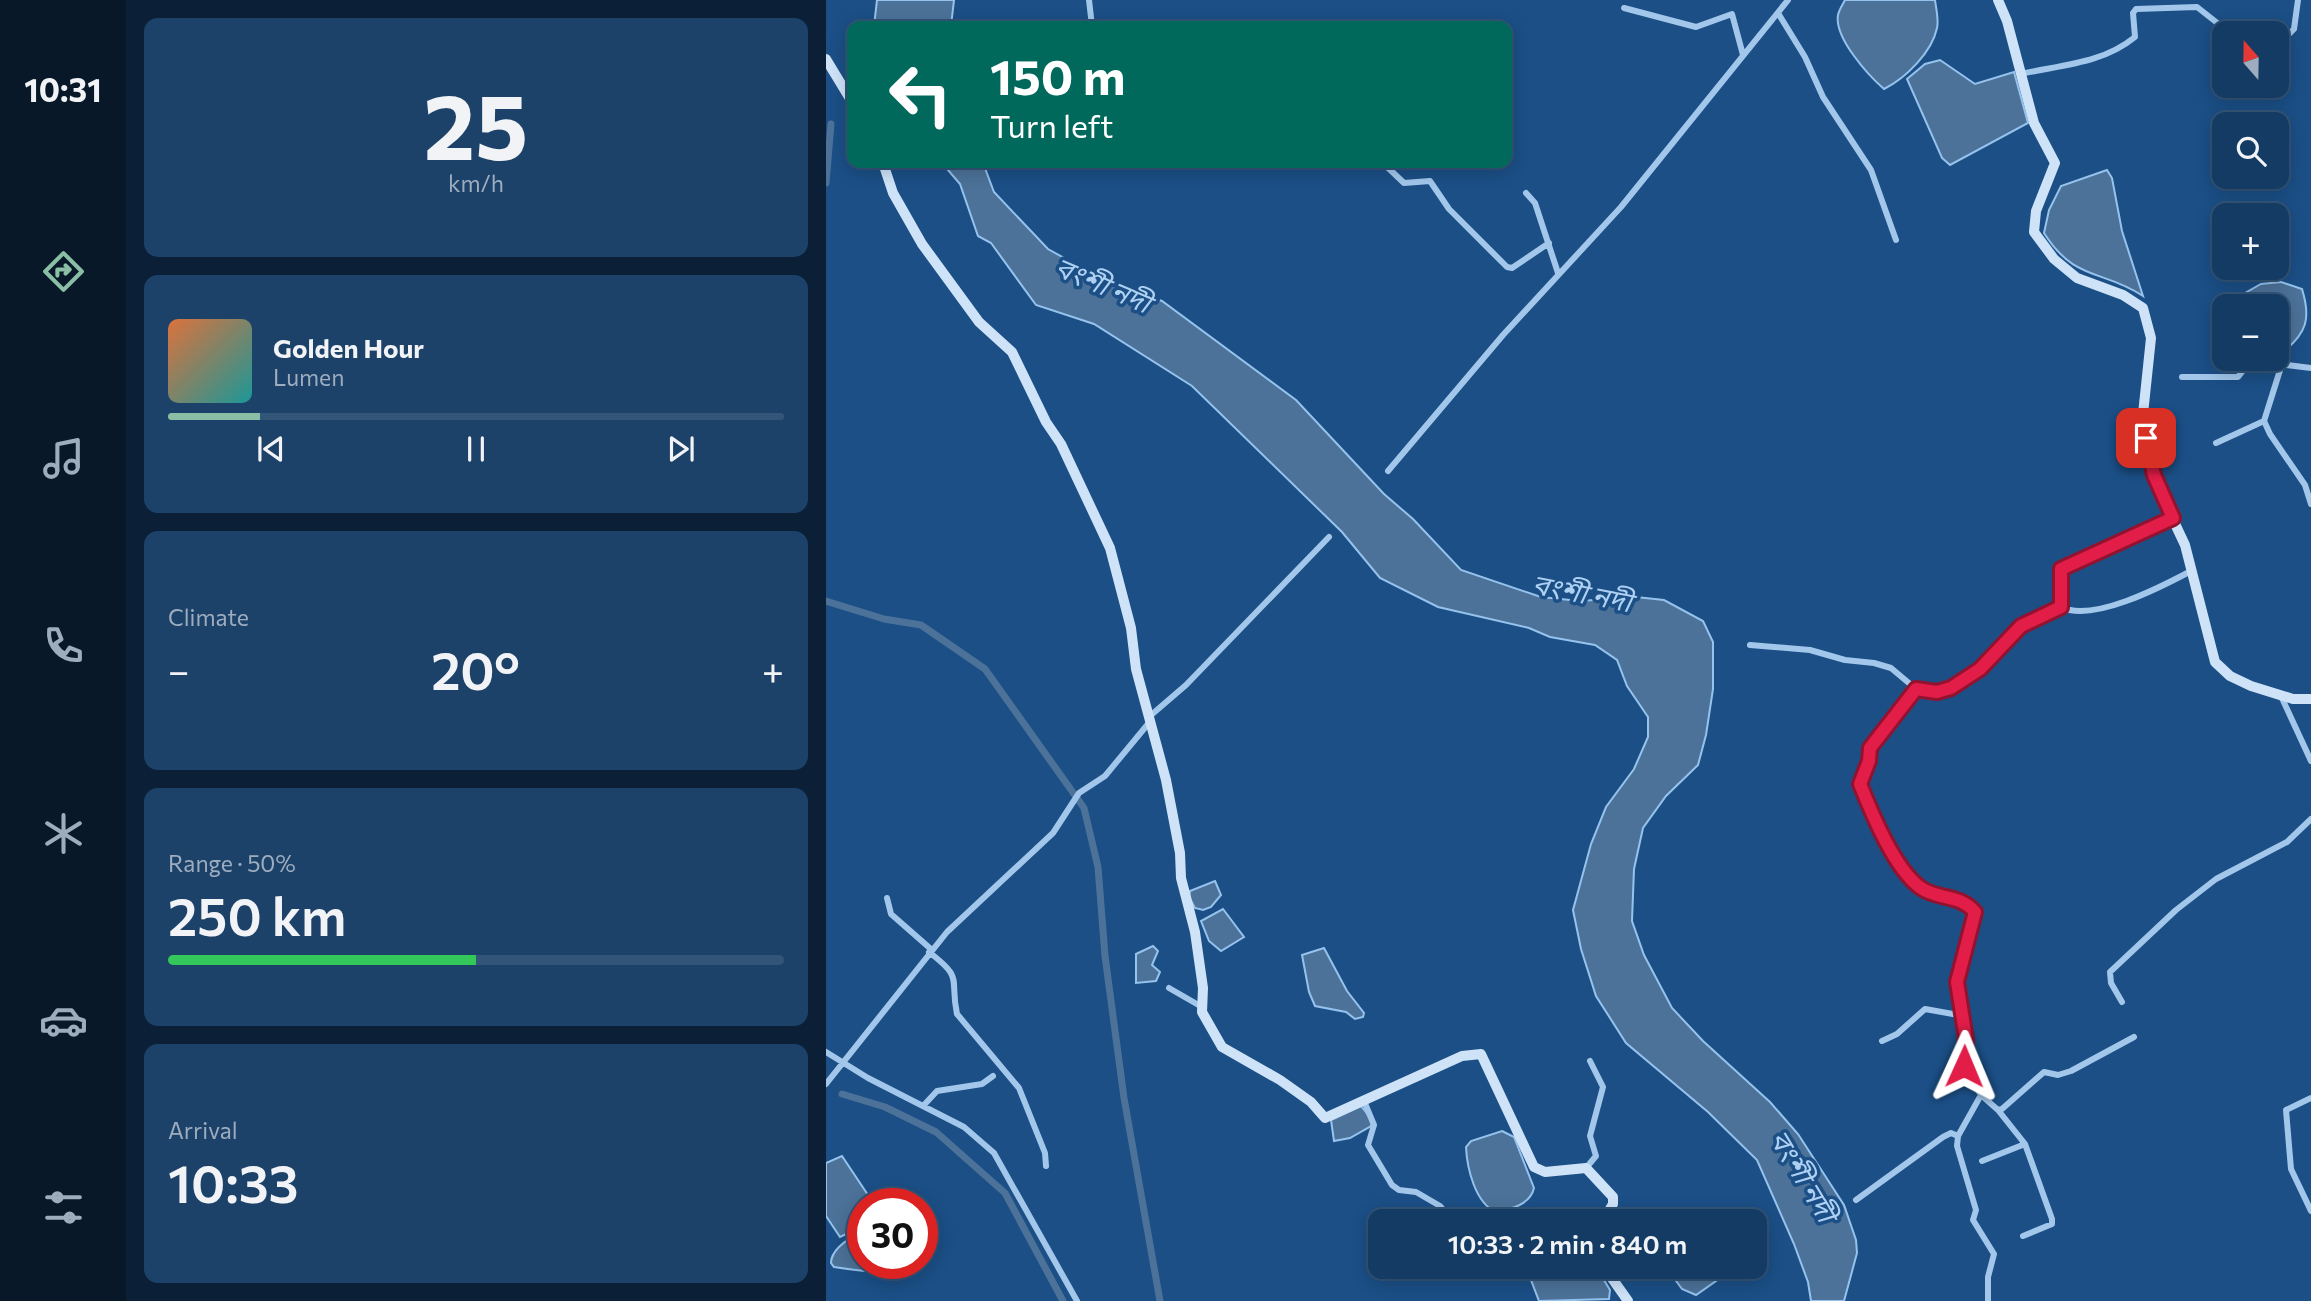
<!DOCTYPE html>
<meta charset="utf-8">
<style>
body{margin:0;font-family:Commissioner,"Noto Sans Bengali",sans-serif;background:#1d426a;color:#f1f3f6;height:100vh;display:flex;flex-direction:column;font-size:26px;white-space:nowrap}
*{box-sizing:border-box;margin:0}
p{font-size:23px;color:#9dadbf}
.icon{flex:none;width:38px;height:38px;fill:none;stroke:currentColor;stroke-width:2;stroke-linecap:round;stroke-linejoin:round}
.map{position:relative;flex:1;overflow:hidden}
.side{display:flex;flex-direction:column;gap:18px;padding:18px;background:#0b2037;width:700px}
.side>*{flex:none}
.guide{position:absolute;left:21px;top:21px;width:665px;height:147px;border-radius:14px;box-shadow:0 4px 18px #0003,0 0 0 2px #335578;background:#00695c;color:#fff;overflow:hidden}
.needle{width:46px;rotate:340deg}
.controls{position:absolute;left:1386px;top:21px;display:grid;gap:14px}
.controls a{display:grid;place-items:center;width:77px;height:77px;border-radius:14px;background:#143b64;box-shadow:0 4px 18px #0003,0 0 0 2px #335578;font-size:35px}
.speed{position:absolute;left:21px;top:1188px;display:flex;gap:14px;font-size:35px;font-weight:700;text-align:center}
.speed>*{display:grid;place-content:center;width:91px;height:91px;border-radius:50%;background:#143b64;box-shadow:0 4px 18px #0003,0 0 0 2px #335578;line-height:1}
.speed .limit{border:10px solid #d22;background:#fff;color:#111}
.pin{position:absolute;display:grid;place-items:center;width:60px;height:60px;color:#fff;margin:-30px;border-radius:14px;box-shadow:0 4px 10px #0006}
.me{position:absolute;width:77px;margin:-38px;rotate:1deg;stroke-linejoin:round;filter:drop-shadow(0 0 5px #0008)}
.turn{display:flex;align-items:center;gap:24px;height:147px;padding:0 28px;font-size:32px}
.turn .icon{width:91px;height:91px;stroke-width:2.5}
.turn b{display:block;font-size:49px;line-height:60px}
.big{font-size:52px;font-weight:600;line-height:1.1}
.side .widget{flex:1;display:flex;flex-direction:column;justify-content:center;gap:10px;min-width:0;padding:0 24px;border-radius:14px;background:#1d426a}
.side .dial{align-items:center;gap:0}
.dial b{font-size:91px;line-height:1}
.song{display:flex;align-items:center;gap:21px}
.cover{width:84px;height:84px;border-radius:10px;background:linear-gradient(135deg,hsl(20 70% 55%),hsl(180 70% 35%))}
.played{height:7px;border-radius:4px;background:linear-gradient(90deg,#8abfa5 15%,#335578 15%)}
.keys{display:flex;justify-content:space-around;direction:ltr}
.heat{display:flex;justify-content:space-between;align-items:center;font-size:38px;direction:ltr}
.charge{height:10px;border-radius:5px;background:linear-gradient(90deg,#34c759 50%,#335578 0)}
.trip{position:absolute;left:542px;top:1209px;width:399px;height:70px;border-radius:14px;background:#143b64;box-shadow:0 4px 18px #0003,0 0 0 2px #335578;font-weight:600;line-height:70px;text-align:center}
main{display:flex;flex:1;min-height:0}
.tab-bar{display:flex;flex-direction:column;width:126px;justify-content:space-around;align-items:center;background:#081828;color:#9dadbf}
.tab-bar .icon{width:49px;height:49px}
.tab-bar .current{color:#8abfa5}
.tab-bar b{font-size:32px;color:#f1f3f6}
.map>svg:first-child{display:block}
.water{fill:#4c7299;stroke:#95c3ed;stroke-width:2}
.lines{fill:none;stroke-linecap:round;stroke-linejoin:round}
.canal{stroke:#4c7299;stroke-width:7}
.street{stroke:#a2c7eb;stroke-width:6}
.secondary{stroke:#cee3f8;stroke-width:10}
.route-casing{stroke:#92132f;stroke-width:18}
.route{stroke:#e11d48;stroke-width:12}
.labels{text-anchor:middle;stroke-width:7;stroke-linejoin:round;paint-order:stroke}
.water-label{font-size:28px;font-style:italic;fill:#aed1f3;stroke:#1b4f86}
</style>
<main>
<nav class="tab-bar">
<b>10:31</b>
<svg class="icon current" aria-label="directions" viewBox="0 0 24 24"><path d="M12 3l9 9-9 9-9-9zM9 14v-3h6M13 9l2 2-2 2"/></svg>
<svg class="icon" aria-label="music" viewBox="0 0 24 24"><path d="M9 18V5l10-2v13"/><circle cx="6" cy="18" r="3"/><circle cx="16" cy="16" r="3"/></svg>
<svg class="icon" aria-label="phone" viewBox="0 0 24 24"><path d="M5 4h4l2 5-3 2q2 4 5 5l2-3 5 2v4C11 20 4 13 5 4z"/></svg>
<svg class="icon" aria-label="climate" viewBox="0 0 24 24"><path d="M12 3v18M4 7l16 10M4 17L20 7"/></svg>
<svg class="icon" aria-label="car" viewBox="0 0 24 24"><path d="M5 17H2v-5l4-1 3-4h7l3 4 3 1v5h-3M9 17h6M6 11h13"/><circle cx="7" cy="17" r="2"/><circle cx="17" cy="17" r="2"/></svg>
<svg class="icon" aria-label="filters" viewBox="0 0 24 24"><path d="M4 7h16M4 17h16"/><circle cx="9" cy="7" r="2"/><circle cx="15" cy="17" r="2"/></svg>
</nav>
<section class="side">
<div class="widget dial"><b>25</b><p>km/h</p></div>
<div class="widget">
<div class="song"><i class="cover"></i><div><b>Golden Hour</b><p>Lumen</p></div></div>
<div class="played"></div>
<div class="keys"><svg class="icon" aria-label="previous" viewBox="0 0 24 24"><path d="M18 5L8 12l10 7zM5 5v14"/></svg><svg class="icon" aria-label="pause" viewBox="0 0 24 24"><path d="M8 5v14M16 5v14"/></svg><svg class="icon" aria-label="next" viewBox="0 0 24 24"><path d="M6 5l10 7-10 7zM19 5v14"/></svg></div>
</div>
<div class="widget"><p>Climate</p>
<div class="heat"><a>−</a><b class="big">20°</b><a>+</a></div>
</div>
<div class="widget"><p>Range · 50%</p><b class="big">250 km</b><div class="charge"></div></div>
<div class="widget"><p>Arrival</p><b class="big">10:33</b></div>
</section>
<div class="map">
<svg width="1485" height="1301" viewBox="0 0 1485 1301">
<rect width="100%" height="100%" fill="#1b4f86"/>
<path class="water" d="M51 0H128L125 26H48Z
M1019 0H1109C1110 8 1113 20 1111 28 1106 52 1080 78 1058 89 1043 76 1008 38 1012 15 1013 10 1017 4 1019 0Z
M1114 60 1149 84 1188 72 1202 123 1124 165 1116 158 1081 79 1099 64Z
M116 163H157L168 192 222 249 285 284 336 301 470 400 558 494 587 519 635 570 715 597 754 601 810 597 838 600 877 621 887 642V689L880 735 872 765 840 796 817 828 808 869 806 921 818 955 846 1008 877 1041 944 1102 972 1134 1018 1205 1030 1240 1031 1253 1018 1301H985L982 1282 968 1244 931 1160 882 1112 800 1043 770 996 755 949 747 910 765 844 780 807 808 769 822 737V717L801 686 791 660 769 645 724 637 703 628 612 607 554 578 516 532 366 386 268 324 210 305 165 243 152 236 134 184Z
M1281 170 1286 178 1296 231 1317 296C1276 269 1249 282 1218 233L1223 210 1235 186Z
M1455 282 1476 289C1485 318 1481 333 1457 352L1451 351V306H1418L1419 293 1435 284Z
M389 881 395 895 385 907 377 910 369 908 363 897 364 891Z
M397 909 418 937 395 951 383 941 375 921Z
M327 946 332 951 326 965 334 972 330 981 310 983V954Z
M498 948 521 991 538 1013 537 1017 529 1019 520 1012 489 1006 483 992 476 955Z
M535 1106 546 1120 545 1126 524 1138 508 1141 505 1120Z
M676 1131 688 1137 708 1188C704 1205 685 1209 670 1212 649 1203 641 1168 640 1147L645 1141Z
M16 1156 48 1204H37V1226L14 1237 0 1216V1163Z
M37 1231V1264H96V1255L97 1262C84 1279 28 1270 8 1267L5 1263C5 1249 25 1237 37 1231Z
M700 1267H770L784 1290 783 1299 713 1301Z
M846 1267H878L890 1281 870 1295 856 1289 848 1278Z"/>
<g class="lines">
<path class="canal" d="M0 183 5 124
M0 601 58 619 95 625 159 669 258 808 272 867 279 956 298 1098 334 1301
M16 1094 59 1107 110 1132 179 1193 237 1301"/>
<path class="street" d="M263 0 266 26
M798 8 870 27 906 14 917 55
M952 13 979 57 997 97 1045 170 1070 240
M1451 46 1468 29 1472 0
M1195 74C1234 65 1276 64 1309 37L1307 13 1310 9 1371 7 1404 33
M557 163 578 183 604 181 623 209 681 267 686 268 723 243
M700 193 709 203 732 273
M1446 359 1455 367 1438 421 1444 434 1479 485 1485 504
M1453 364 1485 368
M1356 377H1412L1426 359
M1390 443 1438 421
M562 471 677 335 795 207 962 0
M1235 607C1266 623 1335 587 1365 571
M924 645 984 650 1019 660 1048 663 1065 668 1090 689 1111 692 1125 688 1154 669 1195 626 1235 607V569L1347 518
M1090 689 1044 749 1043 761 1033 784C1046 814 1069 869 1095 888 1112 900 1134 894 1149 912L1131 982 1140 1039 1138 1066 1155 1095 1172 1110 1176 1109 1218 1072 1232 1075 1245 1071 1308 1037
M1455 696 1485 761
M61 898 65 914 106 950
M103 952C139 980 123 977 131 1014L193 1088 219 1153 220 1166
M343 988 376 1007
M1296 1002 1285 983 1284 972 1350 910 1390 879 1461 842 1485 819
M1056 1041 1071 1034 1099 1009 1138 1016
M0 1052 42 1078 138 1127 168 1153 251 1301
M0 1084 121 932 227 833 253 793 279 776 322 724 324 716 360 685 503 537
M1155 1095 1132 1136 1131 1146 1150 1210 1147 1220 1168 1254 1162 1277V1301
M1485 1098 1460 1110 1465 1169 1485 1211
M538 1101 548 1125 542 1145 566 1185 573 1190 590 1192 614 1206 627 1222
M98 1105 111 1091 156 1084 167 1076
M1172 1110 1199 1144 1226 1219V1224L1197 1236
M1156 1161 1199 1144
M760 1168 770 1156 764 1136 777 1087 764 1061
M1030 1200 1117 1137 1125 1133 1132 1136
M552 1259 555 1258"/>
<path class="secondary" d="M1172 0 1181 21 1208 123 1229 163 1210 211 1208 232 1228 259 1251 278 1297 295 1317 308 1325 338 1317 414 1320 438 1334 492 1359 545 1389 662 1404 676 1425 686 1467 699H1485
M0 59 26 102
M57 163 67 193 96 244 153 322 186 352 220 422 235 444 284 548 305 628 310 669 340 780 354 853 355 878 369 932 377 988 376 1012 396 1047 454 1080 485 1102 499 1118 636 1056 655 1054 708 1167 719 1172 760 1168 787 1197V1204L776 1222
M778 1267 802 1301"/>
</g>
<g class="lines">
<defs>
<path id="route" d="M1138 1066 1140 1039 1131 982 1149 912C1134 894 1112 900 1095 888 1069 870 1046 814 1034 784L1043 761 1044 748 1090 689 1111 692 1125 688 1154 669 1195 626 1235 607V569L1347 518 1328 475 1320 438"/>
</defs>
<use href="#route" class="route-casing"/>
<use href="#route" class="route"/>
</g>
<g class="labels">
<g class="water-label">
<text transform="translate(277 285) rotate(23)" y="10">বংশী নদী</text>
<text transform="translate(756 593) rotate(11)" y="10">বংশী নদী</text>
<text transform="translate(977 1176) rotate(59)" y="10">বংশী নদী</text>
</g>
</g>
</svg>
<div class="controls">
<a><svg class="needle" viewBox="-14 -14 28 28"><path d="M0-13l5 13h-10z" fill="#e53935"/><path d="M0 13l5-13h-10z" fill="#9dadbf"/></svg></a>
<a><svg class="icon" aria-label="search" viewBox="0 0 24 24"><circle cx="10" cy="10" r="6"/><path d="M15 15l6 6"/></svg></a>
<a>+</a>
<a>−</a>
</div>
<div class="speed"><div class="limit">30</div></div>
<div class="pin" style="left:1320px;top:438px;background:#d93025"><svg class="icon" aria-label="arrive" viewBox="0 0 24 24"><path d="M6 21V4h12l-3 4 3 4H6"/></svg></div>
<svg class="me" style="left:1138px;top:1066px" viewBox="-20 -20 40 40"><path d="M0-17L14 15 0 8-14 15z" fill="#e11d48" stroke="#fff" stroke-width="4"/></svg>
<div class="trip">10:33 · 2 min · 840 m</div>
<div class="guide">
<div class="turn"><svg class="icon" aria-label="left" viewBox="0 0 24 24"><path d="M17 20v-9H6M10 6l-5 5 5 5"/></svg><div><b>150 m</b>Turn left</div></div>
</div>
</div>
</main>
